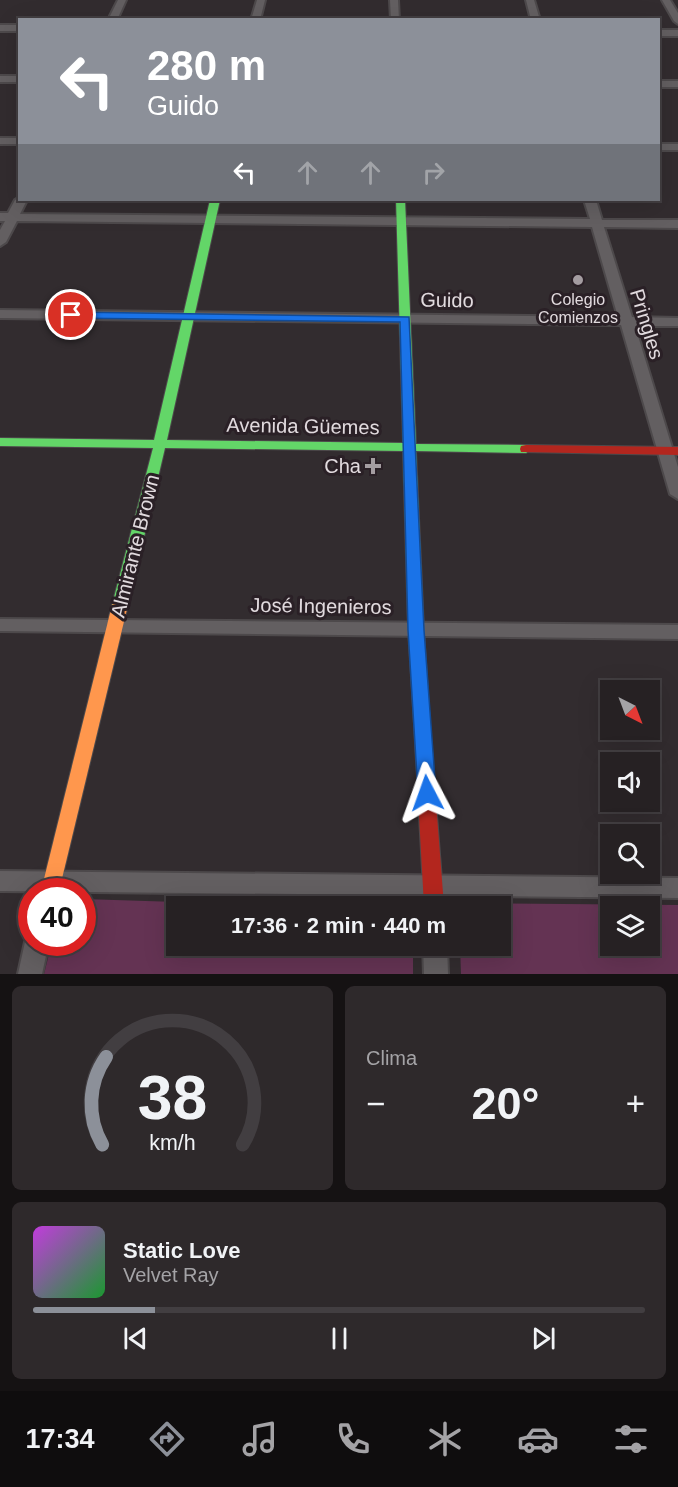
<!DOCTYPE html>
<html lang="es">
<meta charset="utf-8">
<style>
body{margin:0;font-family:Arial,sans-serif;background:#2e292b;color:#f1f3f6;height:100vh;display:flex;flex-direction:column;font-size:22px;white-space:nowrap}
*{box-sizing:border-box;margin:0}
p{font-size:20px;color:#a4a3a6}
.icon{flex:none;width:33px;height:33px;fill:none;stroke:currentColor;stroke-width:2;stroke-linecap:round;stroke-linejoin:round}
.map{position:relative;height:974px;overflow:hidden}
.panel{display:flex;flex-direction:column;gap:12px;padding:12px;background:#151213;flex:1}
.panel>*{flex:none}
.guide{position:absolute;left:18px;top:18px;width:642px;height:183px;border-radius:0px;box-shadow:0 6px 24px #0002,0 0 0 2px #423e41;background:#8c9099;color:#fff;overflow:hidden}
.needle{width:39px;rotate:138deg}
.controls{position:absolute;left:600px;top:680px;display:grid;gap:12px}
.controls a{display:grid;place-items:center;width:60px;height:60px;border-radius:0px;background:#262123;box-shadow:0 6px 24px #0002,0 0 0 2px #423e41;font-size:30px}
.speed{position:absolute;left:18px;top:878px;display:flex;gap:12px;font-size:30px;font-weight:700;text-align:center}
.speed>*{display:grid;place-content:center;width:78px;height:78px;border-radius:50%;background:#262123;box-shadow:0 6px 24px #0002,0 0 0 2px #423e41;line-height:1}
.speed .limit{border:9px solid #d22;background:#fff;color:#111}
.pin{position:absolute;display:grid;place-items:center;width:51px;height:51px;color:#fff;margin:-26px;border:3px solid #fff;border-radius:50%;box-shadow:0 2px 6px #0007}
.me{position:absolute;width:66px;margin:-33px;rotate:356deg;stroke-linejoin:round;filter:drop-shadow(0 0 4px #0008)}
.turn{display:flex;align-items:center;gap:21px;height:126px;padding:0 30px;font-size:27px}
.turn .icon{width:78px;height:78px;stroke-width:2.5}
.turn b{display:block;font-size:42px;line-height:51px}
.lanes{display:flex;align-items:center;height:57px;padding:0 30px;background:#0003;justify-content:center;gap:30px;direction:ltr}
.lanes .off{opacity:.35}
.big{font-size:45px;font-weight:700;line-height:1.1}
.panel .card{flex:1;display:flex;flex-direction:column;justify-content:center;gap:9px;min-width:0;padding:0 21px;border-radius:9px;background:#2e292b}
.panel .dial{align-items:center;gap:0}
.dial svg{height:156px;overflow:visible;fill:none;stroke:#423e41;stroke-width:7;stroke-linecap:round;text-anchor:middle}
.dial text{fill:#f1f3f6;stroke:none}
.song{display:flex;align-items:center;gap:18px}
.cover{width:72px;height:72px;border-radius:9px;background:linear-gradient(135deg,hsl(290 70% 55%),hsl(130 70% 35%))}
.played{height:6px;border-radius:3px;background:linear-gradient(90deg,#8c9099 20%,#423e41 20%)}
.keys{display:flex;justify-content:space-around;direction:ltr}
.heat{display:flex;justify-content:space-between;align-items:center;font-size:33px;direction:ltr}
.panel .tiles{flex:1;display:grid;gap:12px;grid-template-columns:1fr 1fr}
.card:last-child{grid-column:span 2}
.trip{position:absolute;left:166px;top:896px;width:345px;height:60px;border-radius:0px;background:#262123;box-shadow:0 6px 24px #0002,0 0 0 2px #423e41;font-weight:700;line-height:60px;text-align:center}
.tabs{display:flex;height:96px;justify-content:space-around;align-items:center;background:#0f0d0e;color:#a4a3a6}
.tabs .icon{width:42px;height:42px}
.tabs .active{color:#8c9099}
.tabs b{font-size:27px;color:#f1f3f6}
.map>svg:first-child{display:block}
.green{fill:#643353;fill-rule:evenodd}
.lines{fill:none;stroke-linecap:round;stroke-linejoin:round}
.street-casing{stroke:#4d494b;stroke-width:4}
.fast-casing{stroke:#4d494b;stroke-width:2}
.slow-casing{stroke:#4d494b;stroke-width:2}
.jam-casing{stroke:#4d494b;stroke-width:2}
.street{fill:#635f61;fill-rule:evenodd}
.fast{fill:#63d668;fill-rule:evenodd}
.slow{fill:#ff974d;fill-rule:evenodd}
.jam{fill:#b3261e;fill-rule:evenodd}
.route{fill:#1a73e8;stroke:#114b97;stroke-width:1.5}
.poi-dot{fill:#a49da1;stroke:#2a2026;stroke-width:2}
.labels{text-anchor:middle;stroke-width:6;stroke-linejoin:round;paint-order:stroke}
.far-poi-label{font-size:16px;fill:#e1dade;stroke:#2a2026}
.street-label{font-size:20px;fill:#e1dade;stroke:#2a2026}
.poi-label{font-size:20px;fill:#e1dade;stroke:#2a2026;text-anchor:end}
</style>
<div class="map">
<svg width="678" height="974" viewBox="0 0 678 974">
<rect width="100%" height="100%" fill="#322c2f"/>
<path class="green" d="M83 899 299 906H177V945H413V974H44L52 942H82Z
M468 903 678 905V974H461L460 945H501V906H463ZM610 906H650V945H610Z"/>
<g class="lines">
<defs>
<path id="street" d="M118 0H126L117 20H108Z
M257 0H265L260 20H251Z
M390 0H398L399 20H391Z
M526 0H534L540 20H531Z
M662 0H670L678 13V24L674 21Z
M0 25H20V31H0Z
M658 30H678V36H658Z
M0 76H20V82H0Z
M658 81H678V87H658Z
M0 138H20V144H0Z
M658 144H678V150H658Z
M20 197V200H27L20 214 590 219 584 200H596L602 220H678V228L604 227 632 317 678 318V326H635L678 467V499L670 494 621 325 0 318V310L618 317 592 227 17 221 6 242 0 246V230L5 221H0V213H8L15 200Z
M0 619 678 625V639L0 631Z
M0 871 678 878V898L0 891Z
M32 933V942H49L42 974H18L25 942Z
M423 945H447L448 974H424Z"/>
<path id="fast" d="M210 200H220L167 440 403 443 396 200H405L416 444 526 445 532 449 526 453 416 451 424 630 430 725 428 729 422 731 416 729 414 725 408 630 403 451 165 448 128 605 125 609H115L112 605 153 448 0 446V438L154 440Z"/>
<path id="slow" d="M120 600 125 601 128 605 59 891H41L112 605 115 601Z"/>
<path id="jam" d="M526 445 678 447V455L521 452 520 449 521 446Z
M422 719 428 721 430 725 444 906H424L414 725 416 721Z"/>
</defs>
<use href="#street" class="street-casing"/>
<use href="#fast" class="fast-casing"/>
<use href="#slow" class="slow-casing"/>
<use href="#jam" class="jam-casing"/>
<use href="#street" class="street"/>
<use href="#fast" class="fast"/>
<use href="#slow" class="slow"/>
<use href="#jam" class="jam"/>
</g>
<path class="route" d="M71 312 409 317 424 630 436 793 433 798 427 800 421 798 418 793 408 630 400 322 67 318V313Z"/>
<g class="poi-dot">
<circle cx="578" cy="280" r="6"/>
<path d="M370 457h6v6h6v6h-6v6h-6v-6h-6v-6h6z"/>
</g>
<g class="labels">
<g class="far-poi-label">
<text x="578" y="305">Colegio<tspan x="578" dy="18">Comienzos</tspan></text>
</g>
<g class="street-label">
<text transform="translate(447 300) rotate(1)" y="7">Guido</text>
<text transform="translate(647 324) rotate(73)" y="7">Pringles</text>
<text transform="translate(303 426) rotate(1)" y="7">Avenida Güemes</text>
<text transform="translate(135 546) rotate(-76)" y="7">Almirante Brown</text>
<text transform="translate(321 606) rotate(1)" y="7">José Ingenieros</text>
</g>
<g class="poi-label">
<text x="361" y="473">Cha</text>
</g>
</g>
</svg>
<div class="controls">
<a><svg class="needle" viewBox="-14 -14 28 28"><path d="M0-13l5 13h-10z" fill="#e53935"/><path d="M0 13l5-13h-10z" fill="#a4a3a6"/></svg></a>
<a><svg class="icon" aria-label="sound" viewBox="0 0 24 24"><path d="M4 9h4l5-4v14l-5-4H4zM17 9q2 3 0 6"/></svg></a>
<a><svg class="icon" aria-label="search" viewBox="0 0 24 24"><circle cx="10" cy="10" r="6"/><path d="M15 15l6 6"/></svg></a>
<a><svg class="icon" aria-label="layers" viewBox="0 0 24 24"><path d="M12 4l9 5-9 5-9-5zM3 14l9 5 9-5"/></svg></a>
</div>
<div class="speed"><div class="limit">40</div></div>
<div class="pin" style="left:71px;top:315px;background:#d93025"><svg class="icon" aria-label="arrive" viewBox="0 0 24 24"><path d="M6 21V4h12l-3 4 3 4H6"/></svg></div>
<svg class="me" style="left:427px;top:793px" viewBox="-20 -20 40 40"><path d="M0-17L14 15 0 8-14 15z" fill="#1a73e8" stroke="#fff" stroke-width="4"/></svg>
<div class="trip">17:36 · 2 min · 440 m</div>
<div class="guide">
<div class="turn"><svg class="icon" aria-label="left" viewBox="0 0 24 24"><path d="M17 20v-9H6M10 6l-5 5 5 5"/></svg><div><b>280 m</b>Guido</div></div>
<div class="lanes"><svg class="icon" aria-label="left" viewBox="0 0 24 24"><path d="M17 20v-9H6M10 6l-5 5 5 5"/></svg><svg class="icon off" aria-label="ahead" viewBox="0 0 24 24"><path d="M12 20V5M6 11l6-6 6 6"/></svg><svg class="icon off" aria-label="ahead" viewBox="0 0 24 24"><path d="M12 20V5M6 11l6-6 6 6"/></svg><svg class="icon off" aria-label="right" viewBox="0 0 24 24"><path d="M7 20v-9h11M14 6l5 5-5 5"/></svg></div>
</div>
</div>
<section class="panel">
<div class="tiles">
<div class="card dial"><svg viewBox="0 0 100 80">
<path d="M14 69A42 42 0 1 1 86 69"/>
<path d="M14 69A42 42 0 0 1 16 24" stroke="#8c9099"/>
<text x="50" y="56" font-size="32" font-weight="700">38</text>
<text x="50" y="72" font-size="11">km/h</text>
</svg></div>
<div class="card"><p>Clima</p>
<div class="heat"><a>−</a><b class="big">20°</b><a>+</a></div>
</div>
<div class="card">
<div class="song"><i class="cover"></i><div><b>Static Love</b><p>Velvet Ray</p></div></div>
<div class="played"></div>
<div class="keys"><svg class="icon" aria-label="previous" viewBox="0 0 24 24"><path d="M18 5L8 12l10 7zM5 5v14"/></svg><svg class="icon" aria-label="pause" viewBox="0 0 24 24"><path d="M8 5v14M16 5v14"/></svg><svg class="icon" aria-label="next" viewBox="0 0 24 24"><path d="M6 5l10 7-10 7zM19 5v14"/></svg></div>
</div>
</div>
</section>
<nav class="tabs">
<b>17:34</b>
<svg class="icon active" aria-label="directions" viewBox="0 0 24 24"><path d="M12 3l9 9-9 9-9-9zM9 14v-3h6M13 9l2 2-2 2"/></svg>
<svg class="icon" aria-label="music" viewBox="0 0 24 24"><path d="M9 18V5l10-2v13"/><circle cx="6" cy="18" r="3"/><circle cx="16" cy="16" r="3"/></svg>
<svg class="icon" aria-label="phone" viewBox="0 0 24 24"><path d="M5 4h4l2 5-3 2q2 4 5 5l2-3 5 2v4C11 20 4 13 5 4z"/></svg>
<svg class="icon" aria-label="climate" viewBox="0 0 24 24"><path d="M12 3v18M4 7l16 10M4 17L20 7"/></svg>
<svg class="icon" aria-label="car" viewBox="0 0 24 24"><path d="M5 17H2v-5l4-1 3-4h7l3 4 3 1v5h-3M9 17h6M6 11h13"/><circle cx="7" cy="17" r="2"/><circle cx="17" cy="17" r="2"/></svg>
<svg class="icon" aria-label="filters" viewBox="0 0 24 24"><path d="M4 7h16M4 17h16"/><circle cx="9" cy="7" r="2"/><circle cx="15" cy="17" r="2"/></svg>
</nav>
